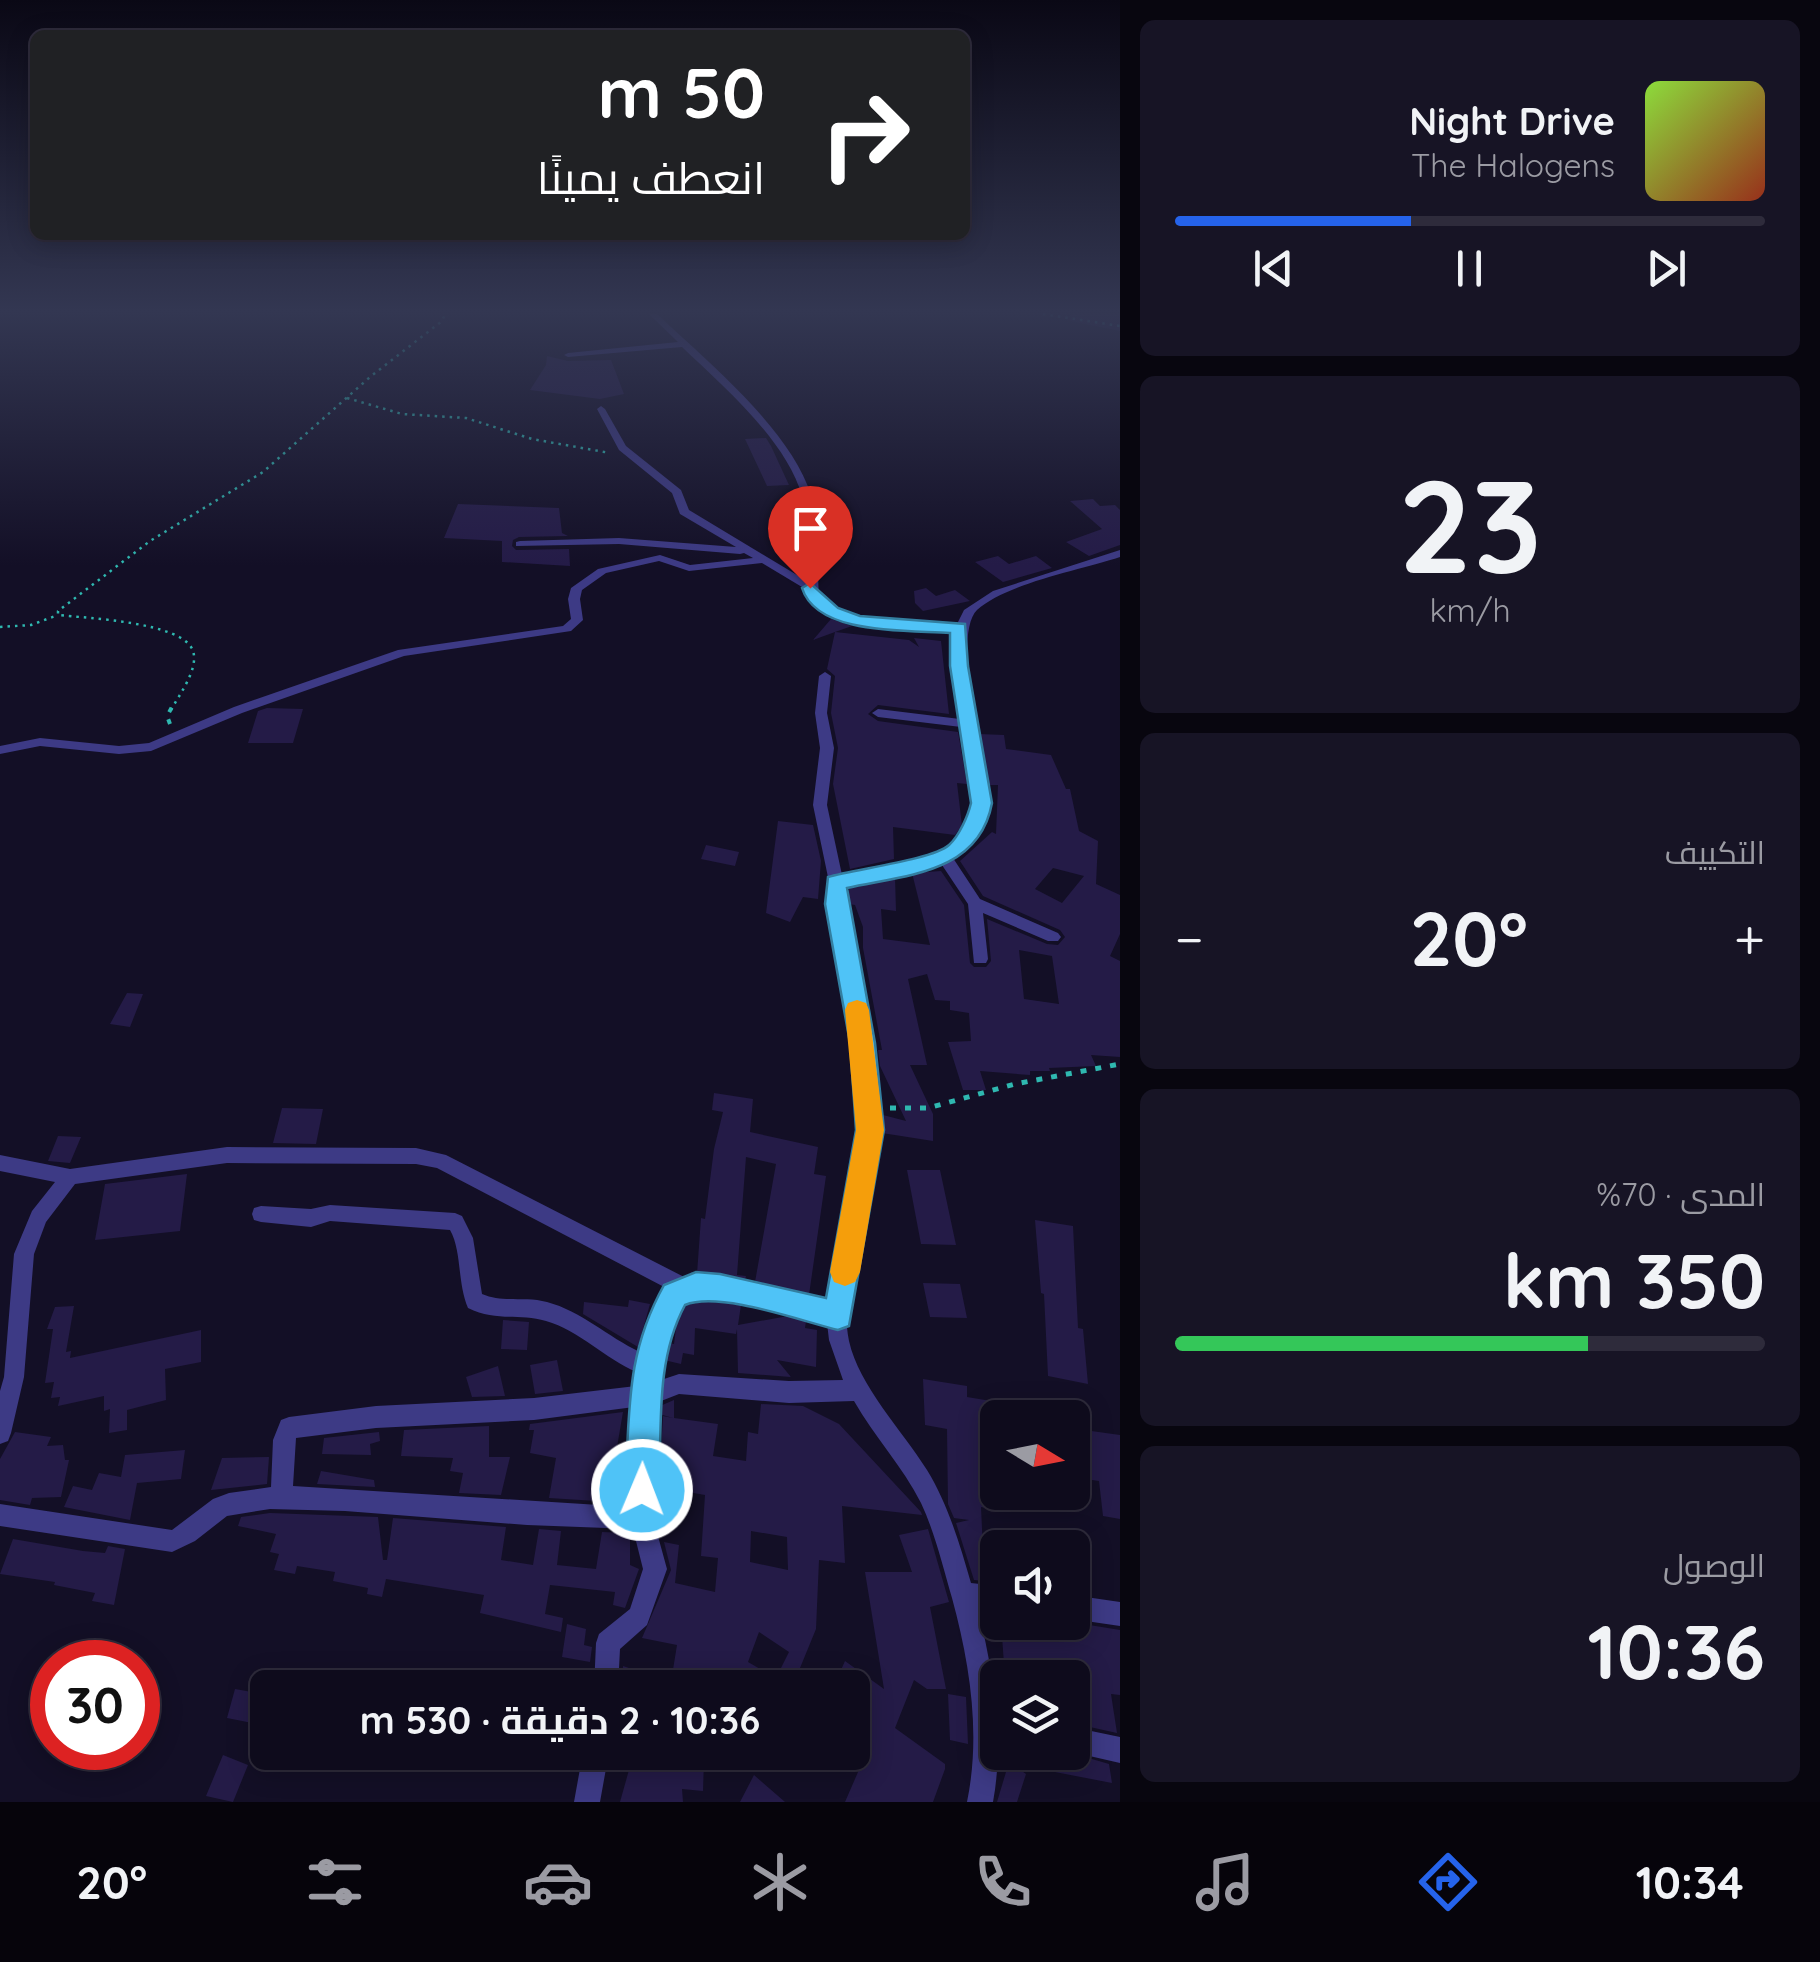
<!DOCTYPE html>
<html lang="ar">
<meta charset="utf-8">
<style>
body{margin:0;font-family:Quicksand,Cairo,sans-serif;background:#171425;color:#f1f3f6;direction:rtl;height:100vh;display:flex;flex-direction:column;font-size:38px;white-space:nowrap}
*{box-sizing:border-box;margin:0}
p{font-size:32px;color:#9b9ba3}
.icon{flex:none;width:55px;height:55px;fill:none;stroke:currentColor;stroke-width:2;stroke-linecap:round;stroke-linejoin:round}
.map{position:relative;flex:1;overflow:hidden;direction:ltr}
.panel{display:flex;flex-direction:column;gap:20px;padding:20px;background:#08060f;width:700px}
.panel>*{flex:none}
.guide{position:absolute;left:30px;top:30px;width:940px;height:210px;border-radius:15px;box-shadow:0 5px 25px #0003,0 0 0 2px #2e2b3b;direction:rtl;background:#202124;color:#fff;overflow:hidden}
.needle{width:65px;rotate:100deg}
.fabs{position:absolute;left:980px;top:1400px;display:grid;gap:20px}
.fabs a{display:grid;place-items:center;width:110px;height:110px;border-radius:15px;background:#0e0b1c;box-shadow:0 5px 25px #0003,0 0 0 2px #2e2b3b;font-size:50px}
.speed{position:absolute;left:30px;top:1640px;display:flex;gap:20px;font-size:50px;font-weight:700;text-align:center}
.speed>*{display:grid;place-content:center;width:130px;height:130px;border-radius:50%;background:#0e0b1c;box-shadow:0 5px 25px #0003,0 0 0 2px #2e2b3b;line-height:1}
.speed .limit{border:15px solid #d22;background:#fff;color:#111}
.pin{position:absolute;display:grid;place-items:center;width:85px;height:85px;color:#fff;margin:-102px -42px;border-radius:50% 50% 50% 0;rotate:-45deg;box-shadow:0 0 10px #0007}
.pin .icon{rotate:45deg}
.me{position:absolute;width:110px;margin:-55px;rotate:1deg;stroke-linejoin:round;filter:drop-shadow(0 0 8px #0008)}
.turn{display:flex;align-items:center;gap:35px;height:210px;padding:0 40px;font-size:45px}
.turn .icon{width:130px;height:130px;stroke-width:2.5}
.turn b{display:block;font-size:70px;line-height:85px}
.big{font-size:75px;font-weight:700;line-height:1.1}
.panel .tile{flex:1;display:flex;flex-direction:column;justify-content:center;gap:15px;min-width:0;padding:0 35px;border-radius:15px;background:#171425}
.panel .dial{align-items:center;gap:0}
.dial b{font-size:130px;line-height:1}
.song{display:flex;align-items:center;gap:30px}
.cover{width:120px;height:120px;border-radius:15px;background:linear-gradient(135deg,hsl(90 70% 55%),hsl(10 70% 35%))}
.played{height:10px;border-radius:5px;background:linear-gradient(90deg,#2563eb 40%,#2e2b3b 40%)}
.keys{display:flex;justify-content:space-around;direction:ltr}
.heat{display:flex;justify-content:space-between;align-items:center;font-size:55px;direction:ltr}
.charge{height:15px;border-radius:8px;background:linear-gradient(90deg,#34c759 70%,#2e2b3b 0)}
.trip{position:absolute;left:250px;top:1670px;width:620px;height:100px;border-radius:15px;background:#0e0b1c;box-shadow:0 5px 25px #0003,0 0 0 2px #2e2b3b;font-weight:700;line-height:100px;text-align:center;direction:rtl}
.tab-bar{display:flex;height:160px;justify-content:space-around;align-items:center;background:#06040b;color:#9b9ba3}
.tab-bar .icon{width:70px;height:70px}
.tab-bar .on{color:#2563eb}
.tab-bar b{font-size:45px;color:#f1f3f6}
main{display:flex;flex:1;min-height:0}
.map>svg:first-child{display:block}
.building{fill:#241b47;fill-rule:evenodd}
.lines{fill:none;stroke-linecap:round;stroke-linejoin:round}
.path-far2{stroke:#2fb8b0;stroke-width:2.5;stroke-dasharray:2.5 5;stroke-linecap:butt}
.path-far1{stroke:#2fb8b0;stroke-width:4;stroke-dasharray:5 8;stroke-linecap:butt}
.path{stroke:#2fb8b0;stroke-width:5;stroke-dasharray:6 9;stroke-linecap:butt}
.minor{fill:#3d3a85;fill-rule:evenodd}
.route{fill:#4fc3f7;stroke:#337fa1;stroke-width:2.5}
.slow{fill:#f59e0b}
</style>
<main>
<section class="panel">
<div class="tile">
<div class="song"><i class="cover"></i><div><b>Night Drive</b><p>The Halogens</p></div></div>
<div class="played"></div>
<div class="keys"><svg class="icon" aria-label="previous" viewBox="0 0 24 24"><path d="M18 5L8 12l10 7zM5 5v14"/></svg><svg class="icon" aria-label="pause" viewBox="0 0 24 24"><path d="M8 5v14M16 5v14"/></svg><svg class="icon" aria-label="next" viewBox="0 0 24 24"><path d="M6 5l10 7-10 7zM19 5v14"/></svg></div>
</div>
<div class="tile dial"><b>23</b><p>km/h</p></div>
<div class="tile"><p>التكييف</p>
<div class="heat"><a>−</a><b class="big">20°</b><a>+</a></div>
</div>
<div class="tile"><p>المدى · 70%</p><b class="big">350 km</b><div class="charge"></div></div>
<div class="tile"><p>الوصول</p><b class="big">10:36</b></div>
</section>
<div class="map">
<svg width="1120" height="1802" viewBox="0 0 1120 1802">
<rect width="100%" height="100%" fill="#130f26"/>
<path class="building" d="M1071 314H1120V331L1070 321Z
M547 356 568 361 611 360 624 394 600 399 530 390 546 365Z
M766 438 771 446 789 485 767 486 745 439Z
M1093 499 1100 506 1115 505 1120 510V545L1089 556 1066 542 1102 529 1070 501Z
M458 504 559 508 562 533 568 536 519 537 513 540 512 546 516 550 569 549 570 566 502 562V541L444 538Z
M998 556 1009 564 1036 556 1052 568 1003 582 975 562Z
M926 588 936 596 955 590 970 601 923 611 915 603 914 591Z
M831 619 852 626 835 632 909 640 919 647 914 638 941 641 949 714 878 705 868 714 878 721 958 732 967 784 957 783 962 826 955 835 893 827 894 859 850 869 833 784 838 748 831 713 835 676 827 669 835 632 813 640Z
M267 708 303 709 293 743H248L258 711Z
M979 734 1004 735 1006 749 1051 755 1066 789H1070L1079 831 1098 841 1096 884 1120 895V934L1110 956 1120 961V1057L1091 1055 1096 1066 1049 1068 1050 1071H1030V1075L980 1071 986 1090H963L948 1042 971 1041 969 1013 950 1010V1001L935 1000 927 974 908 979 927 1065H910L933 1114V1141L882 1133 883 1115 906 1121 880 1066 878 1050H882L863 948V927L855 905 849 904V887L895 877 896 911 881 909 883 939 930 945 912 873 941 871 964 905 970 963 974 967H986L991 961 987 919 1047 944 1058 945 1065 937 1060 930 983 896 960 861 992 832 996 834 998 785H988ZM1053 868 1084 876 1062 903 1035 889ZM1019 950 1052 956 1059 1004 1024 999Z
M778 821 813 825 821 861 818 899 803 897 790 922 766 913Z
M706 845 739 852 735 866 701 859Z
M127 993 143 994 130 1027 110 1024Z
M714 1093 753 1099 750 1132 818 1147 814 1174 826 1176 809 1295 755 1282 776 1164 746 1157 737 1275 746 1276 745 1280 690 1276 691 1272 697 1274 701 1218 705 1219 714 1149 723 1112 712 1110Z
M282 1108 323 1109 316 1144 273 1143Z
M58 1136 81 1137 70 1163 48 1161Z
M907 1170H940L956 1245 921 1244Z
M187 1174 180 1231 95 1240 105 1184Z
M1035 1220 1073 1226 1078 1328 1083 1329 1088 1384 1048 1376 1044 1294 1041 1293Z
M923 1283 960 1284 967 1318 930 1317Z
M629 1300 650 1304 638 1347 583 1314 584 1302 628 1307Z
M709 1301 741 1305 738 1325 788 1316 806 1321 805 1328 817 1330 816 1367 777 1360 791 1377 738 1373 737 1329 736 1334 695 1328 694 1355 683 1353 681 1364 664 1360 668 1343 674 1344 677 1320 684 1305Z
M74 1306 66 1352 71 1351 70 1358 201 1330V1362L165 1369 166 1400 127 1410V1430L109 1433 110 1409 104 1411V1396L58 1406 60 1397 51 1398 54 1382 45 1383 53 1329H47L55 1307Z
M503 1320 529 1322 527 1350 501 1349Z
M557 1360 563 1391 535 1394 530 1365Z
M498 1366 505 1396 472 1397 466 1377Z
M923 1379 967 1386V1397L1039 1409 1038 1418H998V1492L1005 1493 1007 1512 981 1507 983 1550 993 1552 995 1582 974 1580 956 1523 969 1520 954 1518 948 1504 947 1429 925 1425Z
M674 1400V1418L718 1424 713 1456 746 1461 748 1432 758 1434 761 1404 803 1406 839 1424 921 1512 922 1515 842 1506 845 1563 819 1560 816 1629 800 1668 826 1688H622L623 1666 671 1682 677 1645 642 1638 671 1570 664 1542 679 1545 675 1583 715 1592 718 1558 701 1556 705 1495 659 1487 663 1416 673 1418 659 1414 660 1406ZM751 1531 787 1537 788 1570 750 1562ZM759 1632 789 1652 776 1678 748 1662Z
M623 1412 615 1459 627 1461 624 1478 615 1477 612 1502 549 1498 556 1458 530 1453 534 1430H529L530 1424Z
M489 1426V1457H510L501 1495 459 1493 463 1473 450 1471 453 1458 401 1456 404 1430Z
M1077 1429 1120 1435V1519L1103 1516 1099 1481 1085 1479Z
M15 1432 51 1437 47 1446 63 1445 65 1460H69L61 1497 32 1498 30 1505 0 1500V1459Z
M379 1432 380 1441 370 1444 371 1455 322 1454 324 1438Z
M185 1450 181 1479 137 1483 130 1520 64 1507 73 1486 92 1490 99 1473 121 1477 125 1455Z
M269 1457 267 1484 211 1490 222 1458Z
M321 1471 374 1480 375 1487 317 1484Z
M270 1513 378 1517 383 1560H387L393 1518 506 1527 501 1560 533 1565 539 1529 561 1531 557 1565 596 1569 602 1532 630 1533V1565L639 1569 625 1608 613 1605 615 1592 550 1585 545 1614 563 1618 561 1632 480 1613 484 1595 386 1579 382 1597 367 1594 368 1588 333 1581 335 1572 297 1566 295 1574 274 1570 279 1554 270 1552 276 1534 238 1526 241 1517Z
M928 1529 949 1602 930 1607 946 1689H927L914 1680 895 1728 945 1764V1769L933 1802H845L868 1749 852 1738V1688H833L845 1661 884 1689 865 1572H912L899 1535Z
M13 1539 83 1551 105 1553 108 1546 125 1549 114 1605 92 1601 95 1593 54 1585 55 1582 0 1574Z
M1001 1622H1071L1120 1630V1695L1111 1694 1117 1733 1072 1723V1678H1005Z
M567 1624 586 1629 584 1645 592 1647 590 1662 562 1657Z
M235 1689 268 1695 263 1725 227 1718Z
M948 1694 966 1697 968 1744 950 1740Z
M634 1752 704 1760 703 1791 682 1789 683 1802H620Z
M1054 1752H1068L1109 1764 1112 1783 1055 1772Z
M223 1755 248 1765 233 1802 206 1796Z
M1009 1762 1026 1774 1017 1802H997Z
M754 1775 785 1802H740Z"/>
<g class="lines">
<path class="path-far2" d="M1043 314 1120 326
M347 398 402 414 466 418 532 439 610 453
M0 627 31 625 58 615
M171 710C179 695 199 669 193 651 184 622 85 618 58 615V611L150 541 263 472 370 377 442 321 445 314"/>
<path class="path-far1" d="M170 724 167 716 172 707"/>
<path class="path" d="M890 1108H928L1015 1084 1120 1064"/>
<path class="minor" d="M649 314H657C706 360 791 430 811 495 820 521 817 566 819 595 859 627 908 623 957 624L964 610 993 591 1120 550V557C1081 570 1007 583 977 610 952 634 981 769 988 803 982 826 972 845 953 858L980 899 1058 933 1061 937 1058 941H1048L983 913 988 959 986 963H974L968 904 940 862 843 885 844 905C859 979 884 1055 879 1131 874 1197 836 1277 849 1341 859 1386 902 1430 927 1470 948 1504 960 1545 971 1583L998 1586V1610L978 1608C993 1673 1005 1737 993 1802H967C981 1734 970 1664 952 1598 943 1567 935 1533 921 1503 903 1467 874 1436 854 1401L789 1403 679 1394 656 1403 653 1518 667 1569 647 1625 620 1649 618 1688H594L596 1643 599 1634 630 1609 643 1569 633 1529 527 1525 345 1511 270 1509 227 1516 195 1541 172 1552 0 1526V1504L172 1530 213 1499 229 1493 271 1487 273 1440 281 1420 289 1417 376 1406 534 1398 636 1386 637 1372C605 1359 579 1330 546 1321 519 1313 496 1322 468 1308 457 1282 462 1251 450 1230L330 1221 311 1227 261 1222 254 1220 252 1214 254 1208 261 1206 311 1209 330 1205 455 1213 462 1216 473 1238 482 1294C503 1303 525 1296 547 1302 581 1311 608 1337 640 1352L650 1320 668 1289 437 1168 416 1164 227 1163 75 1184 46 1222 34 1254 24 1377 11 1433 8 1441 0 1444V1391L4 1377 14 1254 32 1211 55 1182 0 1171V1155L70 1169 227 1147 416 1148 446 1155 690 1280H731L828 1304C832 1245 856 1190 861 1131 868 1055 843 979 828 905L829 882 813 805 820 748 815 713 819 676 825 672 831 676 827 713 834 748 827 805 842 875 940 852C991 824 967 772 961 727L878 717 872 713 878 709 960 719 956 673V631C923 631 816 633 807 590L762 563 689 571 659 561 606 573 582 590 580 599 583 620 571 631 404 656 242 713 151 751 119 754 40 746 0 754V746L40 738 119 746 149 743 234 707 398 650 563 626 571 619 568 599 571 588 598 569 660 555 690 565 753 558 744 553 740 554 619 544 516 546V542L520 541 619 538 736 547 680 514 672 493 619 450 597 409 601 406 605 409 626 446 681 490 689 510 807 581C806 554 809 522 802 496 786 440 723 386 682 347L568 357 564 355 568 353 678 342ZM709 1297 754 1303 827 1323 829 1340 843 1380 789 1381 679 1374 658 1381C660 1349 666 1330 682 1302ZM634 1407 631 1507 293 1486 296 1438 376 1428 534 1420Z
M1072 1595 1120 1602V1626L1072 1619Z
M1072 1727 1120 1737V1763L1072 1752Z
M583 1752H609L600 1802H574Z"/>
</g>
<linearGradient id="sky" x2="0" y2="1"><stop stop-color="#0a0815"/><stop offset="0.55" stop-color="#333752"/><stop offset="1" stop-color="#333752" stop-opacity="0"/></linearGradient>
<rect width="1120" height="566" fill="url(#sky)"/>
<path class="route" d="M810 583 838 608 860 616 965 624 968 666 992 803C979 874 905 875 847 888L875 1043 884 1130 849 1326 838 1330C801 1321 720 1291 685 1305 655 1361 662 1428 659 1490L654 1502 642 1507 630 1502 625 1490C630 1412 625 1355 664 1285L696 1272 720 1274 826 1298 856 1130 850 1043 825 904 828 877C854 869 932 860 949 845 959 836 968 816 971 803L950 666V633C910 630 817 636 802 588Z"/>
<path class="slow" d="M857 1000 866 1003 869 1010 884 1130 860 1272 855 1282 845 1286 834 1282 830 1272 856 1130 845 1010 848 1003Z"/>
</svg>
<div class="fabs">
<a><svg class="needle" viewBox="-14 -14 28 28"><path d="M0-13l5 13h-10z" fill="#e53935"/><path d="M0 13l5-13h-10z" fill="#9b9ba3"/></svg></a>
<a><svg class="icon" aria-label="sound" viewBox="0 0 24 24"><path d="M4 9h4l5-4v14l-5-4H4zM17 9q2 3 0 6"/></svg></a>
<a><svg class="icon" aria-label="layers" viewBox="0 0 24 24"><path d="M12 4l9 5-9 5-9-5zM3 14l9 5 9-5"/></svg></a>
</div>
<div class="speed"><div class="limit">30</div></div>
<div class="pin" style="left:810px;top:588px;background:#d93025"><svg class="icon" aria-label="arrive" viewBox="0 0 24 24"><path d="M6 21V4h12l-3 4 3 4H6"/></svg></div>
<svg class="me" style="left:642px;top:1490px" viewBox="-20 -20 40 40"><circle r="17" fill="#4fc3f7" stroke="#fff" stroke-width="3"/><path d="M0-11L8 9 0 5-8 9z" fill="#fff"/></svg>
<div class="trip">10:36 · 2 دقيقة · 530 m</div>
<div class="guide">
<div class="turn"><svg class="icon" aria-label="right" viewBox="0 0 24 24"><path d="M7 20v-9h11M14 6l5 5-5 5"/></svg><div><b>50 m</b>انعطف يمينًا</div></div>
</div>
</div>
</main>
<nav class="tab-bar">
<b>10:34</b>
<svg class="icon on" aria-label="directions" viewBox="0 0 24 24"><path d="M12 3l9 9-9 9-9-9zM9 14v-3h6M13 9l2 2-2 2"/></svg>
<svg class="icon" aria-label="music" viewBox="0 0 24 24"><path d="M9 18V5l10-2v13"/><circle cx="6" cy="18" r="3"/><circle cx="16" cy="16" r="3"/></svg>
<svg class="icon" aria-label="phone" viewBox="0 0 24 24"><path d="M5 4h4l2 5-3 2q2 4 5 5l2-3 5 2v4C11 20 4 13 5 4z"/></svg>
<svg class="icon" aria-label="climate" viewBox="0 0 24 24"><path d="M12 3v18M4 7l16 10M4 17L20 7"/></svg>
<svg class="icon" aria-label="car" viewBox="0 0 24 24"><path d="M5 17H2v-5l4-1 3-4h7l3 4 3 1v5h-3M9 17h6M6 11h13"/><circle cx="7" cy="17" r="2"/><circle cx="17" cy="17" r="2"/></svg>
<svg class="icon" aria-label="filters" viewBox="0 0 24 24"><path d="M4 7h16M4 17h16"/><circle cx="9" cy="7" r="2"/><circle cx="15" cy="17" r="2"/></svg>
<b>20°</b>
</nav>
